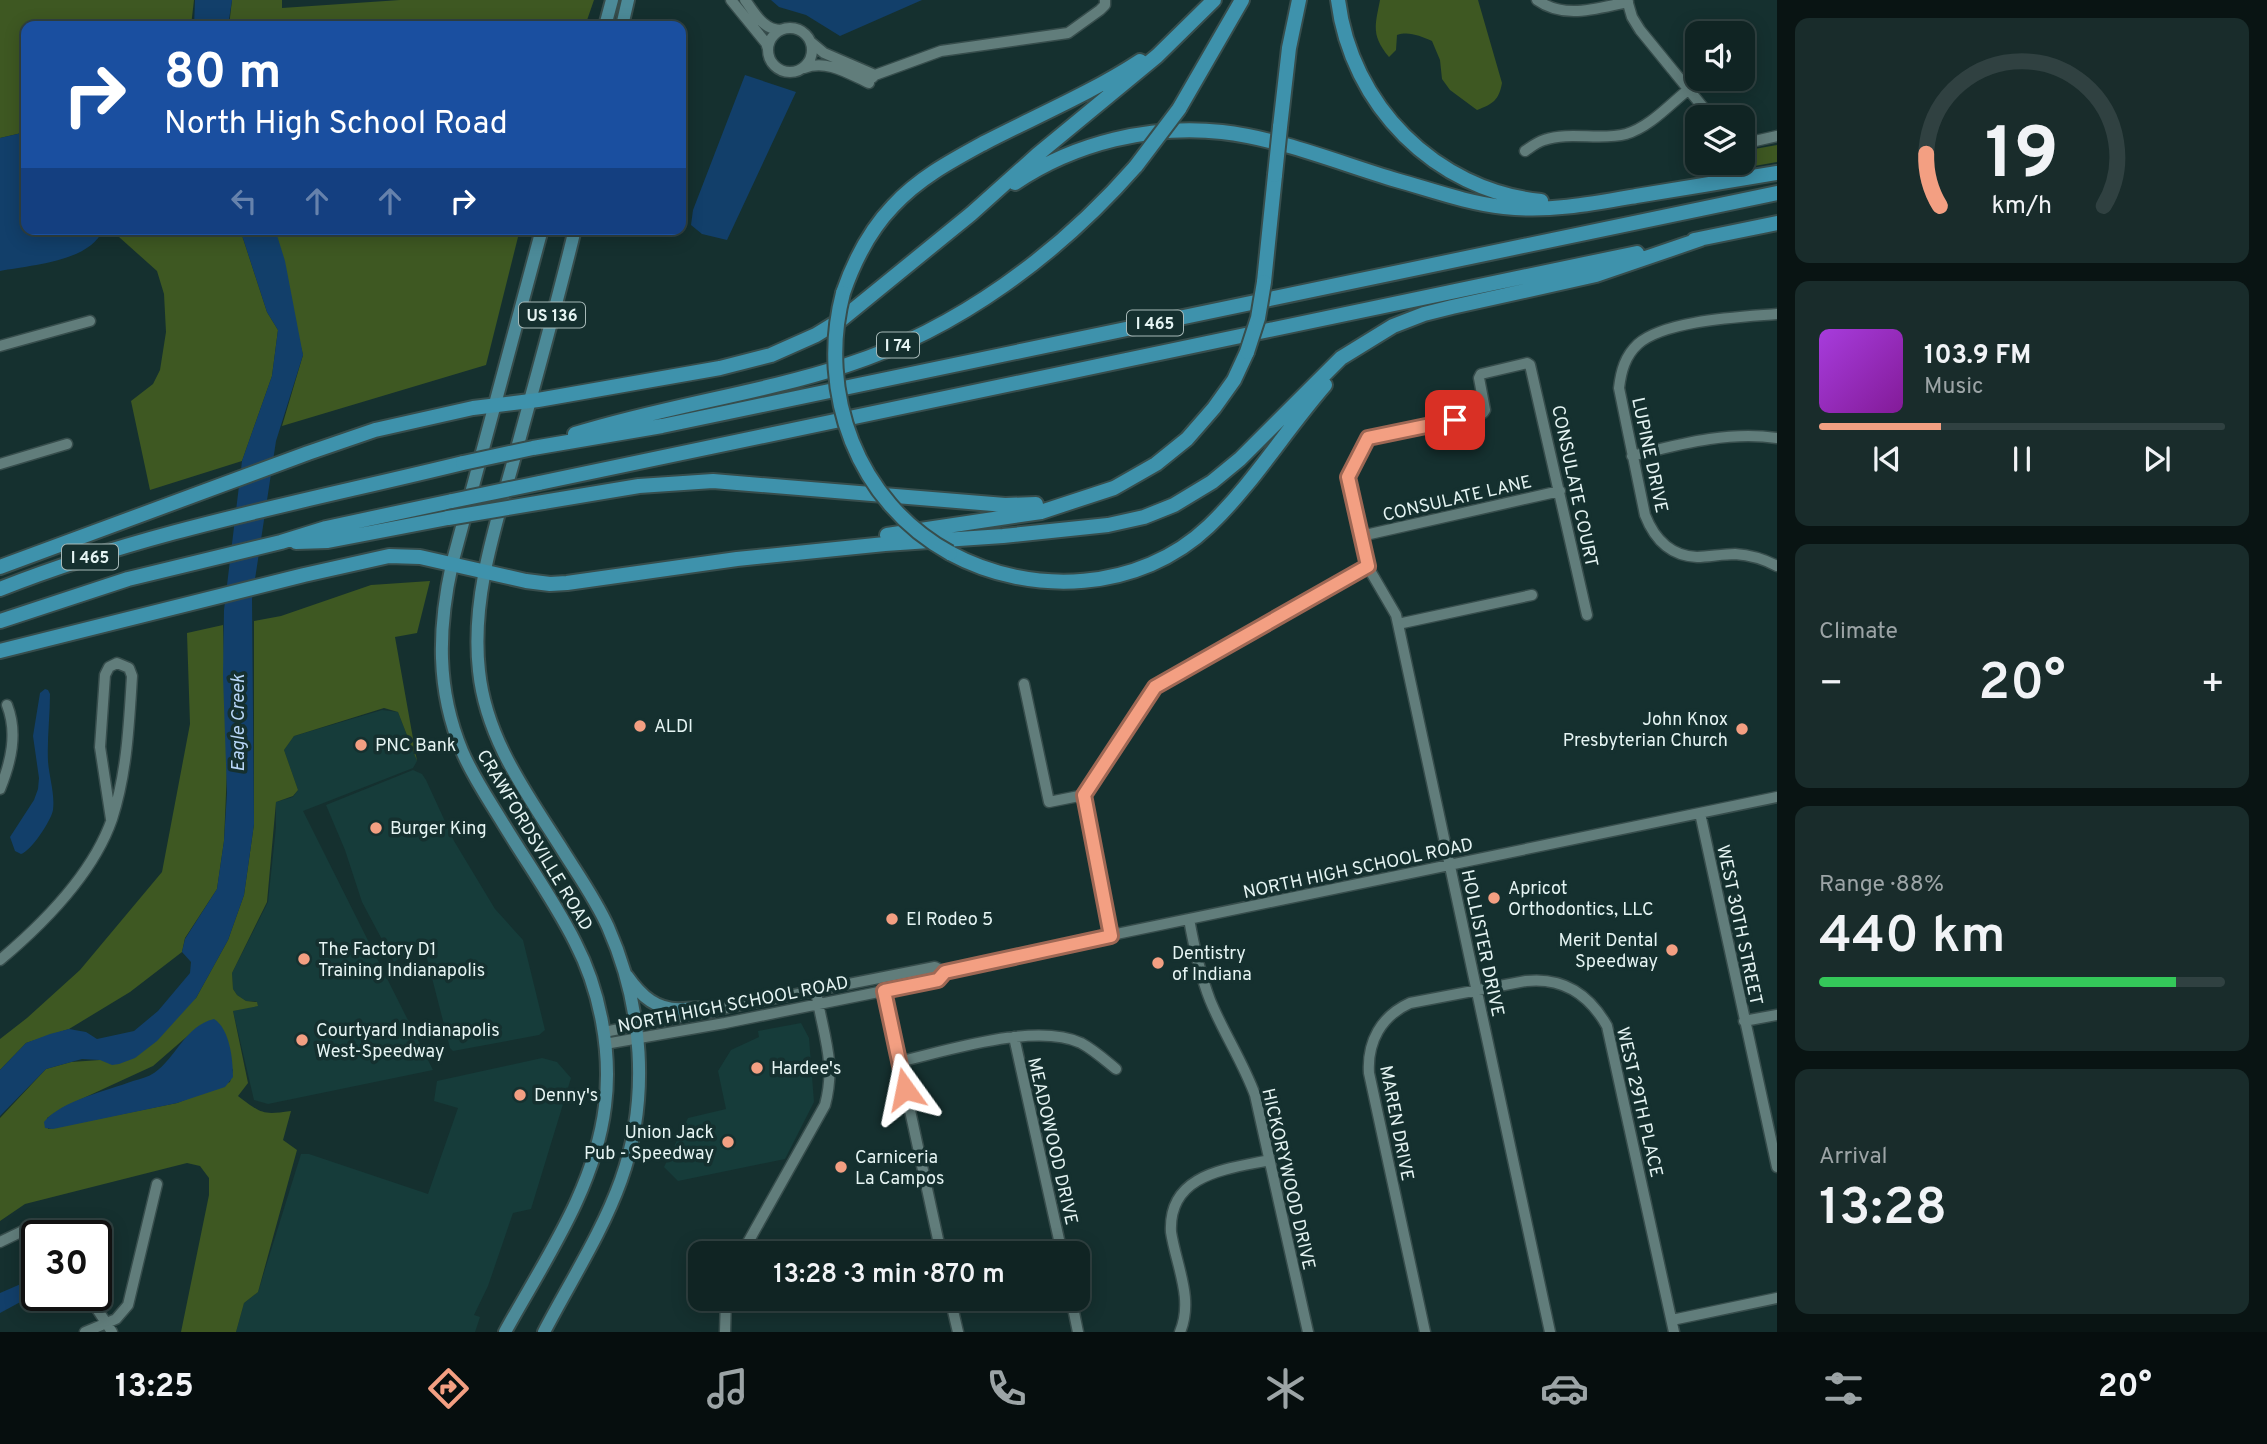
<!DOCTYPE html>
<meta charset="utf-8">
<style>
body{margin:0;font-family:Overpass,sans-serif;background:#192c2b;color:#f1f3f6;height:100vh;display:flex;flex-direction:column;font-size:26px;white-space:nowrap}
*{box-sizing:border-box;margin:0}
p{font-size:23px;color:#9ca4a6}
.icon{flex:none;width:38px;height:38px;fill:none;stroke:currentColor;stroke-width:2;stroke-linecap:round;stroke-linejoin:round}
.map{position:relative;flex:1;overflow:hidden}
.drawer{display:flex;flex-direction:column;gap:18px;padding:18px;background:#091413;width:490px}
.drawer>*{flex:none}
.banner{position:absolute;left:21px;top:21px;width:665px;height:214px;border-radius:14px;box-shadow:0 4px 18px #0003,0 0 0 2px #304141;background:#1a4fa0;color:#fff;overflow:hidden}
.tools{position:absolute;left:1685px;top:21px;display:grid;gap:14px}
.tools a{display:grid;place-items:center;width:70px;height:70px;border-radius:14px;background:#102423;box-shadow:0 4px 18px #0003,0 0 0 2px #304141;font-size:35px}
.speed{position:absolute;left:21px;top:1220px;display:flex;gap:14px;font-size:35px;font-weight:700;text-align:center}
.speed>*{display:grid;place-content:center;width:91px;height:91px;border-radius:50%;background:#102423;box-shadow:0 4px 18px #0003,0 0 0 2px #304141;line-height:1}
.speed .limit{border:4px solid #111;border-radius:10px;background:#fff;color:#111}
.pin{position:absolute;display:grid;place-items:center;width:60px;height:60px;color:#fff;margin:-30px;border-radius:14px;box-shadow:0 4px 10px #0006}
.me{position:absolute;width:77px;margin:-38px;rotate:348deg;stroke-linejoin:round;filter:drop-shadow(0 0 5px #0008)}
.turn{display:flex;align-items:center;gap:24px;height:147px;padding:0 28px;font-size:32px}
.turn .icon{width:91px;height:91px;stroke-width:2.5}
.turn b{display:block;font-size:49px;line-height:60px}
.lanes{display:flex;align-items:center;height:66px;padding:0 28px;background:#0003;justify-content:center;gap:35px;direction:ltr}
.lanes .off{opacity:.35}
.big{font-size:52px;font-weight:600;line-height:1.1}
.drawer .card{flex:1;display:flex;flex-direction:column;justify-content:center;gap:10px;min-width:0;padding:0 24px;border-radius:14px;background:#192c2b}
.drawer .dial{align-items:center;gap:0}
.dial svg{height:182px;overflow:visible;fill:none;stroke:#304141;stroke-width:7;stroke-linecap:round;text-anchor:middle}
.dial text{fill:#f1f3f6;stroke:none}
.song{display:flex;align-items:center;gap:21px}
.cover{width:84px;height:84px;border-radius:10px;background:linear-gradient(135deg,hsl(280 70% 55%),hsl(290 70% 35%))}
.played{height:7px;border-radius:4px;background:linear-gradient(90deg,#f39f82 30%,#304141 30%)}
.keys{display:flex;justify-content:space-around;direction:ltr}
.heat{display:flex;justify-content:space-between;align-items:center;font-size:38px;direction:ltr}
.charge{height:10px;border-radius:5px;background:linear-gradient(90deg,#34c759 88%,#304141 0)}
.trip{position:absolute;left:688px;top:1241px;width:402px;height:70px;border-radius:14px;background:#102423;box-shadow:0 4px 18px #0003,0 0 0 2px #304141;font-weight:600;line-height:70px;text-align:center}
.tabs{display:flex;height:112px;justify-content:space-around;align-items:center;background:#060e0e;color:#9ca4a6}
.tabs .icon{width:49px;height:49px}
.tabs .active{color:#f39f82}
.tabs b{font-size:32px;color:#f1f3f6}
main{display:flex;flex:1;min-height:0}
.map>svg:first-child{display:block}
.built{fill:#163c3a}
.green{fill:#3e5822;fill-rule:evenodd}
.water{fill:#123f6a}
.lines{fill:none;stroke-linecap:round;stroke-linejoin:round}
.minor-casing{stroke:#374d4c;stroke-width:13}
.major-casing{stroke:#374d4c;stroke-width:16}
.highway-casing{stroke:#374d4c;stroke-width:18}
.minor{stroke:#617d7b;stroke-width:10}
.major{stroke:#4c8a98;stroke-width:12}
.highway{stroke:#3e92ac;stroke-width:14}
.highway-bridge-casing{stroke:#374d4c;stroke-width:18;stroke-linecap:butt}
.highway-bridge{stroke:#3e92ac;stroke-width:14}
.route-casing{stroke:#9e6754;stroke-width:18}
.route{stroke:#f39f82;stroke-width:12}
.poi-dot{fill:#f39f82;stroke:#15302f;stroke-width:2.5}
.labels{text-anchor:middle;stroke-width:7;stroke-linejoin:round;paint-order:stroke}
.shield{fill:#15302f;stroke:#a7b9b8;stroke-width:2}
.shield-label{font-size:16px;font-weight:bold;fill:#e5f4f3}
.street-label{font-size:18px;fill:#e5f4f3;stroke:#15302f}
.poi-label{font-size:18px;fill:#e5f4f3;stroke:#15302f;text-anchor:start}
.water-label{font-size:19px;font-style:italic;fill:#b7d5f6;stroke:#15302f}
</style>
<main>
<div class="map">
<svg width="1777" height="1332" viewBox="0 0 1777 1332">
<rect width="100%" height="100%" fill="#15302f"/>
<path class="built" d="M382 710 398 712 417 761 413 768 303 811 433 1070 268 1104 254 1100 233 1011 258 1005 256 1001H246L237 995 233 989 232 973 268 902 276 827V802L293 797 298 790 284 750 294 736Z
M413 770 422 774 426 780 454 841 495 909 523 940 545 1030 539 1035 453 1051 450 1048 423 943 394 962 362 902 345 850 326 805Z
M801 1023 809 1038 814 1102 785 1159 678 1181 664 1167 688 1118 726 1109 718 1071 731 1050 759 1037 758 1031Z
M542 1058 557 1062 571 1078 531 1209 513 1213 488 1286 474 1315 480 1317 475 1332H236L244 1303 258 1292 301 1154H309L428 1194 458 1108 434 1101 437 1081Z"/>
<path class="green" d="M0 0H194L191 26H26V132L0 138Z
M232 0H282V8L400 0H594L585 26H229Z
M1380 0H1478L1502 83C1499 100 1493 104 1477 110L1450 90 1442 79 1440 60 1432 41C1420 36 1409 31 1397 35L1396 50 1389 57C1371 35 1375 26 1380 0Z
M1777 145V162L1743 168V151Z
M114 229H240L267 312 278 330 272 376 242 461 150 490 131 401 153 384 160 370 166 332 164 294 157 271 119 237Z
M271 229H520L486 365 282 426 303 355Z
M430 581 417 633 395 637 417 761 398 712 384 708 294 736 284 750 298 790 293 796 276 802 267 902 232 973 233 989 237 995 246 1001 257 1002 258 1006 233 1011 248 1083 238 1096C262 1114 262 1115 291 1111L283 1140 297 1150 258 1292 244 1303 236 1332H181L209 1195V1178L200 1166 187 1163 25 1204 0 1221V1118L46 1069 71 1062 100 1060 196 998 228 940 244 895 254 824V621L281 616 371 585ZM199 1026 233 1070 230 1082 177 1103 48 1129 47 1118 64 1107 153 1066Z
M223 625 227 769 224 841 217 889 185 938 182 952 130 992 69 1029 26 1043 0 1070V1039L27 1018 80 970 162 872 190 724 187 633Z"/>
<path class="water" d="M195 0H232L228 26H194Z
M771 0H922L840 36 806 15 779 7Z
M745 75 796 92 727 240 702 234 691 225 693 210Z
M26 132V229H103C91 262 30 265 0 271V138Z
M240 229H275L285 261 303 355 276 441 252 599 254 824 244 895 228 940 196 998 157 1041 135 1058 119 1064 112 1065 100 1060 82 1059 46 1069 0 1116V1070L26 1043 50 1034 69 1029 86 1032 97 1039 134 1031 158 1011 190 973 191 962 182 952 185 939 217 889 224 841 227 793 223 676 224 610 242 461 272 376 278 330 267 312Z
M45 689 48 690 50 694C50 717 47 738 48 761 49 777 55 793 53 810 51 821 31 851 21 854L15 851 10 837 34 800 38 789 39 778 33 736 40 693Z
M214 1019C230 1029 233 1060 233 1077L225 1087 177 1103 53 1129 45 1128 44 1122C62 1100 107 1091 133 1081 140 1079 148 1077 154 1073 176 1058 185 1026 214 1019Z
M37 1277V1293L0 1313V1293Z"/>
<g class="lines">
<defs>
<path id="minor" d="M731 0 766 43 768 49
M745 0C755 13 763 30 781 30
M1537 0C1565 20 1597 8 1628 2
M1627 0 1632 17 1640 30 1711 117
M768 50a22 22 0 1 1 44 0a22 22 0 1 1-44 0Z
M812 43 824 53 875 75
M804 68C827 59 849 74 869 83
M872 78 875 75 941 51 1068 33 1100 10 1105 5V0
M1743 139 1755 141 1777 136
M1525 151C1531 147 1537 142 1544 140 1570 131 1600 141 1626 134 1650 127 1670 104 1689 89
M1777 314C1742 317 1665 320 1638 344 1625 356 1621 371 1619 388L1645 515C1654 538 1670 556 1697 557 1709 557 1722 554 1735 554 1750 555 1764 559 1777 566
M0 346 90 321
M1632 456C1681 444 1727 431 1777 438
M0 464 67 444
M1361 536 1560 491
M1398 624 1532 595
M1024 684 1049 802 1084 795 1155 687 1368 567
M0 789C11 762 18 733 7 705
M1084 795 1111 936
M1700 813 1777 1167
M1189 919C1194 947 1200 974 1210 1000 1223 1032 1243 1062 1255 1095L1308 1332
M0 960C44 923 93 874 112 819 127 773 129 724 132 676L129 668 117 663 109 667 105 675 100 747 111 819
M884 991 941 1253
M1744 1021 1777 1015
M604 1032 935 967 945 972 1020 954 1777 797
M1014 1037 1062 1253
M605 1044 725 1023 938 980 945 972
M898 1062C947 1051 1035 1022 1081 1043 1094 1050 1105 1060 1116 1069
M0 1242 29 1228H41L49 1236
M742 1253 825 1105C836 1064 824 1037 817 997
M88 1295 112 1332
M950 1298 958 1332
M1071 1298 1078 1332
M1672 1320 1777 1298
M85 1332 116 1319 128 1305 157 1184
M725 1332 726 1298
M1180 1332C1194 1299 1176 1265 1171 1232 1168 1173 1228 1169 1270 1160
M1425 1332 1369 1073C1367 1042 1381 1016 1410 1003L1526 981C1563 977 1589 994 1607 1026L1674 1332
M1550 1332 1398 624 1396 615 1368 567 1348 477 1368 438 1483 413 1485 410 1479 378 1481 374 1527 363 1530 365 1587 615"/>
<path id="major" d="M605 26 612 0
M622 26 628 0
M627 976C641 996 657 1011 683 1009 693 1009 702 1006 711 1011
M505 1332C544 1261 595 1189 605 1106 612 1052 600 990 575 942 554 900 525 860 501 820 487 797 472 775 462 751 436 689 438 628 452 564L542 229
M544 1332C570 1282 602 1233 621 1180 650 1098 643 1006 608 927 595 898 576 872 560 846 525 791 486 738 479 671 471 601 494 530 513 463 534 385 556 308 575 229"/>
<path id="highway" d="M1338 0C1351 105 1435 190 1541 201
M1179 109 1242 0
M1280 127 1289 48 1299 0
M1015 183C1074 143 1152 124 1222 132 1282 139 1339 163 1396 180 1432 190 1467 203 1504 207 1549 212 1591 204 1636 196 1683 188 1730 181 1777 173
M1694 240 1777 223
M1264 282 1275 175
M843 293C854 261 869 231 893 206 919 178 951 161 984 143 1036 116 1091 93 1140 61
M575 434C664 406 758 394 847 365 958 329 1059 254 1136 166
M533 448 662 426 1777 193
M539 483 1637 253
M543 502 639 486 713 481 1005 505 1036 504
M887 535 1041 512 1114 488 1156 464 1187 439 1214 408 1234 380 1247 352
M296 542 328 541 448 518
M950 553C1031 597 1140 592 1209 526 1253 484 1285 431 1325 385
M0 567 308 453 375 430 473 408 538 400 720 368 771 355 816 335 842 319 971 214 1037 155 1157 56 1214 0
M0 589C149 530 308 501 463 463
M0 621 128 579 281 542 326 528 452 501
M0 651 304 575 389 556 420 557 526 581 550 584 567 583 737 559 885 544 1003 536 1108 525 1144 517 1174 505 1212 482 1240 459 1341 358 1393 326 1424 314 1452 307 1596 275 1701 239"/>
</defs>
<use href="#minor" class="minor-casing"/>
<use href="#major" class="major-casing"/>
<use href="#highway" class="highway-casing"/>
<use href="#minor" class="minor"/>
<use href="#major" class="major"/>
<use href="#highway" class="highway"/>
<defs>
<path id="highway-bridge" d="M1136 166 1179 109
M1275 175 1280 127
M843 293C817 393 857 502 950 553
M1247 352 1258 318 1264 282
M463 463 533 448
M452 501 539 483
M448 518 543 502"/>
</defs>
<use href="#highway-bridge" class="highway-bridge-casing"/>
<use href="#highway-bridge" class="highway-bridge"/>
</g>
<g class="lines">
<defs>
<path id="route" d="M905 1089 884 991 938 980 945 972 1111 936 1084 795 1155 687 1368 566 1348 477 1368 438 1455 420"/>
</defs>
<use href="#route" class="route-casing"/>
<use href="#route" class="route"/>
</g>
<g class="poi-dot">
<circle cx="640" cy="726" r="7"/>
<circle cx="1742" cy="729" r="7"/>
<circle cx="361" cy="745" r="7"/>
<circle cx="376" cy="828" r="7"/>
<circle cx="1494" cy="898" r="7"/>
<circle cx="892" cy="919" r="7"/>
<circle cx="1672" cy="950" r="7"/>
<circle cx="304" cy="959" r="7"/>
<circle cx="1158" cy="963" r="7"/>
<circle cx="302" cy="1040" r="7"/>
<circle cx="757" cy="1068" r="7"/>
<circle cx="520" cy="1095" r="7"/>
<circle cx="728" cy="1142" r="7"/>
<circle cx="841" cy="1167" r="7"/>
</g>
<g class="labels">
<g class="shield">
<rect x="519" y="302.5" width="66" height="25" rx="5"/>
<rect x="1127" y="310.5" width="56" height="25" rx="5"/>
<rect x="877" y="332.5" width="42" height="25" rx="5"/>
<rect x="62" y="544.5" width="56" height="25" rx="5"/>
</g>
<g class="shield-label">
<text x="552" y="321">US 136</text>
<text x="1155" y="329">I 465</text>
<text x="898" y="351">I 74</text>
<text x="90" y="563">I 465</text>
</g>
<g class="street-label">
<text transform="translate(1650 455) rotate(78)" y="6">LUPINE DRIVE</text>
<text transform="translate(1575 486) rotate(78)" y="6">CONSULATE COURT</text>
<text transform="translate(1457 498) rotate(-13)" y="6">CONSULATE LANE</text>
<text transform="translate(535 840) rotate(59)" y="6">CRAWFORDSVILLE ROAD</text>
<text transform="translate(1358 868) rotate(-12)" y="6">NORTH HIGH SCHOOL ROAD</text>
<text transform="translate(1740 925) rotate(78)" y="6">WEST 30TH STREET</text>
<text transform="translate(1483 943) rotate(78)" y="6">HOLLISTER DRIVE</text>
<text transform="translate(733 1004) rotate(-11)" y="6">NORTH HIGH SCHOOL ROAD</text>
<text transform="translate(1640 1102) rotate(77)" y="6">WEST 29TH PLACE</text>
<text transform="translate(1397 1123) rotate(79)" y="6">MAREN DRIVE</text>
<text transform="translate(1053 1141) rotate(77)" y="6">MEADOWOOD DRIVE</text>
<text transform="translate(1289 1179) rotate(77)" y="6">HICKORYWOOD DRIVE</text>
</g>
<g class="poi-label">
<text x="1728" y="725" text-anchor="end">John Knox<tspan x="1728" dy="21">Presbyterian Church</tspan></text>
<text x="654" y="732">ALDI</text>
<text x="375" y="751">PNC Bank</text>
<text x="390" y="834">Burger King</text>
<text x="1508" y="894">Apricot<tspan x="1508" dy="21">Orthodontics, LLC</tspan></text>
<text x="906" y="925">El Rodeo 5</text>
<text x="1658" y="946" text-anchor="end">Merit Dental<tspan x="1658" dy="21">Speedway</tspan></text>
<text x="318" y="955">The Factory D1<tspan x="318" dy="21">Training Indianapolis</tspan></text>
<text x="1172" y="959">Dentistry<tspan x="1172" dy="21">of Indiana</tspan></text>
<text x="316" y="1036">Courtyard Indianapolis<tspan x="316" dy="21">West-Speedway</tspan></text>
<text x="771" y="1074">Hardee's</text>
<text x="534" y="1101">Denny's</text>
<text x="714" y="1138" text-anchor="end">Union Jack<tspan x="714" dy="21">Pub - Speedway</tspan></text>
<text x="855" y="1163">Carniceria<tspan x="855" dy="21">La Campos</tspan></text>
</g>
<g class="water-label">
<text transform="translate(237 723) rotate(-90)" y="7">Eagle Creek</text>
</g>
</g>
</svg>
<div class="tools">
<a><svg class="icon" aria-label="sound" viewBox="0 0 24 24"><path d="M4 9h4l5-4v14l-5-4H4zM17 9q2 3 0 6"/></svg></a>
<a><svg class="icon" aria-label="layers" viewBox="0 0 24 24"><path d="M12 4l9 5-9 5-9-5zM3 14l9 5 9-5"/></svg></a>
</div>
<div class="speed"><div class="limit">30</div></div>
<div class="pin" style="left:1455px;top:420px;background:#d93025"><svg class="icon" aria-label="arrive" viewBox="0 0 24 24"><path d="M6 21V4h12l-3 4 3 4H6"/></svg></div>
<svg class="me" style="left:905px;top:1089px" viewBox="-20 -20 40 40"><path d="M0-17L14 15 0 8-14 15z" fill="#f39f82" stroke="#fff" stroke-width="4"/></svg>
<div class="trip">13:28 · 3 min · 870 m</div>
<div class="banner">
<div class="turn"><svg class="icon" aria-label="right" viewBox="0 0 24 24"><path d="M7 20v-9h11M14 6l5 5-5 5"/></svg><div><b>80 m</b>North High School Road</div></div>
<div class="lanes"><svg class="icon off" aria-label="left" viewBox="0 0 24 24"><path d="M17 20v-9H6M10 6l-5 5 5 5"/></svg><svg class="icon off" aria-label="ahead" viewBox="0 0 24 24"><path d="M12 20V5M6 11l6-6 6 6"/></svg><svg class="icon off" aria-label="ahead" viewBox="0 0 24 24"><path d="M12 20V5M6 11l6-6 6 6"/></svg><svg class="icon" aria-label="right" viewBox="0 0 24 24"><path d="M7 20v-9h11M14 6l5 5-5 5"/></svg></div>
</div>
</div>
<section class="drawer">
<div class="card dial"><svg viewBox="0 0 100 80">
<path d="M14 69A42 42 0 1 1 86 69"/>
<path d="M14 69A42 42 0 0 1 8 46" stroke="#f39f82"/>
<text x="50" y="56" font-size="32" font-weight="700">19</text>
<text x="50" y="72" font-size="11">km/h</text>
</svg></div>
<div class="card">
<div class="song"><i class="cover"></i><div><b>103.9 FM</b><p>Music</p></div></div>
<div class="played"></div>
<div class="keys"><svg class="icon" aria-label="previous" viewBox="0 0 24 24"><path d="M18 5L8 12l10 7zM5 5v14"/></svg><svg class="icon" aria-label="pause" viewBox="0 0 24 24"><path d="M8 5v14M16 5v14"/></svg><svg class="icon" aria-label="next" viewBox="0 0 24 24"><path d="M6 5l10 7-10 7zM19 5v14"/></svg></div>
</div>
<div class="card"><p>Climate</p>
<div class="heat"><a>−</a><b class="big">20°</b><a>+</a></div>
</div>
<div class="card"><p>Range · 88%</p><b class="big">440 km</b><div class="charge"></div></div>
<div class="card"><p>Arrival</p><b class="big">13:28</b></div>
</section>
</main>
<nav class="tabs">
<b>13:25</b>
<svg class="icon active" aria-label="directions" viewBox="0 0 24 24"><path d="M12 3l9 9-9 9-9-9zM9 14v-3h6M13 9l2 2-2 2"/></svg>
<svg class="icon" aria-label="music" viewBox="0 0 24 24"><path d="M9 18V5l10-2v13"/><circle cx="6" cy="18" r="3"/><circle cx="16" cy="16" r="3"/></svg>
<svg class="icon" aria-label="phone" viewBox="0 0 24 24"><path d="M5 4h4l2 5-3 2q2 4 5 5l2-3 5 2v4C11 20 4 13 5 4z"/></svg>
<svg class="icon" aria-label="climate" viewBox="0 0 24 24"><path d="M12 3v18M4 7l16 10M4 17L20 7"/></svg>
<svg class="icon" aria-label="car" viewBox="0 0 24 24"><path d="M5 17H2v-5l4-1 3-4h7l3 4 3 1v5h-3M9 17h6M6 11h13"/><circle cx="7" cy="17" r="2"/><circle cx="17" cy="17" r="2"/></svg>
<svg class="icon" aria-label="filters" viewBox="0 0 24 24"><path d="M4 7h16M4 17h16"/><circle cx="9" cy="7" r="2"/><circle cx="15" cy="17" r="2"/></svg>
<b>20°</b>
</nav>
